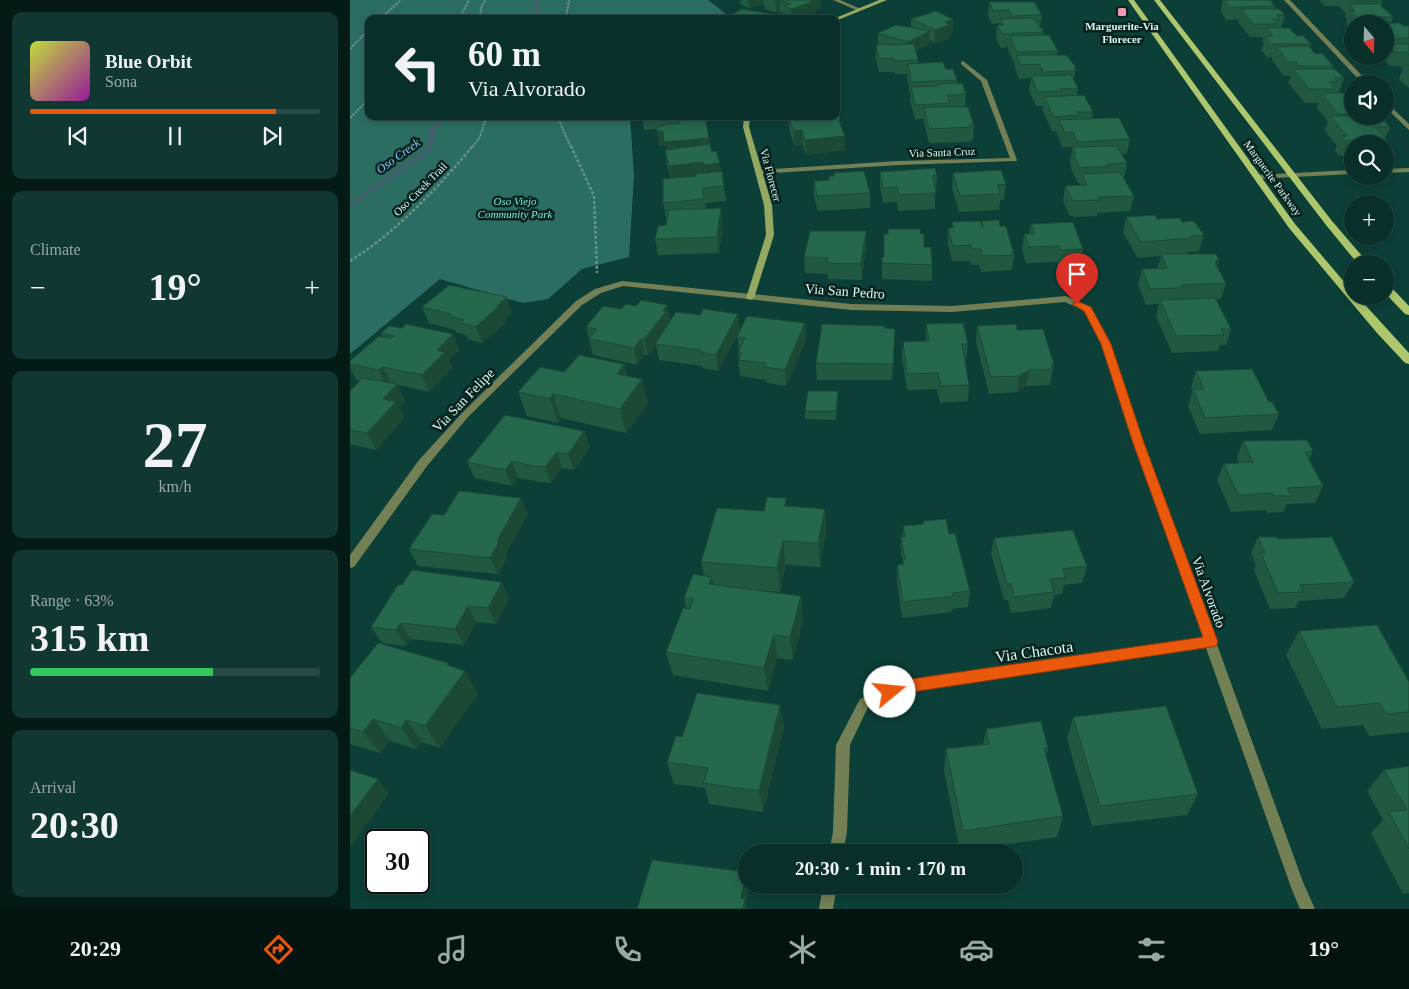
<!DOCTYPE html>
<meta charset="utf-8">
<style>
body{margin:0;font-family:"Times New Roman",serif;background:#113732;color:#f1f3f6;height:100vh;display:flex;flex-direction:column;font-size:19px;white-space:nowrap}
*{box-sizing:border-box;margin:0}
p{font-size:16px;color:#98a9a8}
.icon{flex:none;width:28px;height:28px;fill:none;stroke:currentColor;stroke-width:2;stroke-linecap:round;stroke-linejoin:round}
.map{position:relative;flex:1;overflow:hidden}
.drawer{display:flex;flex-direction:column;gap:12px;padding:12px;background:#041a17;width:350px}
.drawer>*{flex:none}
.guide{position:absolute;left:15px;top:15px;width:475px;height:105px;border-radius:10px;box-shadow:0 2px 8px #0003,0 0 0 1px #294a47;background:#082f2a;color:#f1f3f6;overflow:hidden}
.needle{width:32px;rotate:161deg}
.controls{position:absolute;left:994px;top:15px;display:grid;gap:10px}
.controls a{display:grid;place-items:center;width:50px;height:50px;border-radius:50%;background:#082f2a;box-shadow:0 2px 8px #0003,0 0 0 1px #294a47;font-size:25px}
.speed{position:absolute;left:15px;top:829px;display:flex;gap:10px;font-size:25px;font-weight:700;text-align:center}
.speed>*{display:grid;place-content:center;width:65px;height:65px;border-radius:50%;background:#082f2a;box-shadow:0 2px 8px #0003,0 0 0 1px #294a47;line-height:1}
.speed .limit{border:2px solid #111;border-radius:8px;background:#fff;color:#111}
.pin{position:absolute;display:grid;place-items:center;width:42px;height:42px;color:#fff;margin:-51px -21px;border-radius:50% 50% 50% 0;rotate:-45deg;box-shadow:0 0 5px #0007}
.pin .icon{rotate:45deg}
.me{position:absolute;width:55px;margin:-28px;rotate:73deg;stroke-linejoin:round;filter:drop-shadow(0 0 4px #0008)}
.turn{display:flex;align-items:center;gap:18px;height:105px;padding:0 20px;font-size:22px}
.turn .icon{width:65px;height:65px;stroke-width:2.5}
.turn b{display:block;font-size:35px;line-height:42px}
.big{font-size:38px;font-weight:800;line-height:1.1}
.drawer .widget{flex:1;display:flex;flex-direction:column;justify-content:center;gap:8px;min-width:0;padding:0 18px;border-radius:10px;background:#113732}
.drawer .dial{align-items:center;gap:0}
.dial b{font-size:65px;line-height:1}
.song{display:flex;align-items:center;gap:15px}
.cover{width:60px;height:60px;border-radius:8px;background:linear-gradient(135deg,hsl(70 70% 55%),hsl(300 70% 35%))}
.played{height:5px;border-radius:2px;background:linear-gradient(90deg,#ea580c 85%,#294a47 85%)}
.keys{display:flex;justify-content:space-around;direction:ltr}
.heat{display:flex;justify-content:space-between;align-items:center;font-size:28px;direction:ltr}
.charge{height:8px;border-radius:4px;background:linear-gradient(90deg,#34c759 63%,#294a47 0)}
.trip{position:absolute;left:388px;top:844px;width:285px;height:50px;border-radius:25px;background:#082f2a;box-shadow:0 2px 8px #0003,0 0 0 1px #294a47;font-weight:800;line-height:50px;text-align:center}
.dock{display:flex;height:80px;justify-content:space-around;align-items:center;background:#031311;color:#98a9a8}
.dock .icon{width:35px;height:35px}
.dock .on{color:#ea580c}
.dock b{font-size:22px;color:#f1f3f6}
main{display:flex;flex:1;min-height:0}
.map>svg:first-child{display:block}
.green{fill:#2c6d63}
.lines{fill:none;stroke-linecap:round;stroke-linejoin:round}
.stream{fill:#43606c;fill-rule:evenodd}
.path-far1{stroke:#68938c;stroke-width:2;stroke-dasharray:2.5 1;stroke-linecap:butt}
.path{stroke:#68938c;stroke-width:2.5;stroke-dasharray:3 2;stroke-linecap:butt}
.street{fill:#737f54;fill-rule:evenodd}
.secondary{fill:#94a862;fill-rule:evenodd}
.primary{fill:#aec76c;fill-rule:evenodd}
.wall{fill:#215940}
.shaded-wall{fill:#1b4934}
.building{fill:#26684b;stroke:#1b4934}
.route{fill:#ea580c;stroke:#983908}
.poi-dot{fill:#f19ab2;stroke:#08231f;stroke-width:2}
.labels{text-anchor:middle;stroke-width:5;stroke-linejoin:round;paint-order:stroke}
.far-poi-label{font-size:11px;font-weight:bold;fill:#d9f9f2;stroke:#08231f}
.far-street-label{font-size:11px;fill:#d9f9f2;stroke:#08231f}
.far-park-label{font-size:11px;font-style:italic;fill:#77efdb;stroke:#08231f}
.far-water-label{font-size:12px;font-style:italic;fill:#8cc8f6;stroke:#08231f}
.street-label{font-size:14px;fill:#d9f9f2;stroke:#08231f}
.near-street-label{font-size:16px;fill:#d9f9f2;stroke:#08231f}
</style>
<main>
<section class="drawer">
<div class="widget">
<div class="song"><i class="cover"></i><div><b>Blue Orbit</b><p>Sona</p></div></div>
<div class="played"></div>
<div class="keys"><svg class="icon" aria-label="previous" viewBox="0 0 24 24"><path d="M18 5L8 12l10 7zM5 5v14"/></svg><svg class="icon" aria-label="pause" viewBox="0 0 24 24"><path d="M8 5v14M16 5v14"/></svg><svg class="icon" aria-label="next" viewBox="0 0 24 24"><path d="M6 5l10 7-10 7zM19 5v14"/></svg></div>
</div>
<div class="widget"><p>Climate</p>
<div class="heat"><a>−</a><b class="big">19°</b><a>+</a></div>
</div>
<div class="widget dial"><b>27</b><p>km/h</p></div>
<div class="widget"><p>Range · 63%</p><b class="big">315 km</b><div class="charge"></div></div>
<div class="widget"><p>Arrival</p><b class="big">20:30</b></div>
</section>
<div class="map">
<svg width="1059" height="909" viewBox="0 0 1059 909">
<rect width="100%" height="100%" fill="#0b3f38"/>
<path class="green" d="M0 0H358L376 14 368 19H19V116H280L284 176 279 257 232 269 198 299 173 303 90 279 0 354Z"/>
<g class="lines">
<path class="stream" d="M183 0H187L191 14 188 19H184L187 14Z
M93 116H99L86 129 82 150 0 207V202L77 148 80 129Z"/>
<path class="path-far1" d="M30 19 51 0
M109 19 119 0
M129 19 132 5 136 0
M216 19 219 0
M0 49 19 29
M207 116 221 147
M0 118 19 99
M122 147 129 139 137 116"/>
<path class="path" d="M221 146 244 196 247 273
M0 261C48 231 87 188 123 146"/>
<path class="street" d="M483 0H490L511 9 506 10Z
M934 0H940L1020 84H1013Z
M613 61 637 80 667 160 666 161 548 165 409 174 406 172 409 170 548 161 660 158 631 81 611 64V62Z
M1035 101 1059 124V130L1035 107Z
M1059 168V172L1035 173V169Z
M1002 170V174L907 179 903 177 907 175Z
M272 281 501 304 602 306 716 296 741 307 760 344 794 443 953 882 965 909H950L942 890 856 648 555 692 518 707 500 745 497 832 493 852H479L483 832 486 745 510 699 554 681 853 638 784 443 752 344 735 311 715 302 602 312 501 310 273 286 251 293 232 305 118 417 77 466 4 567 0 568V555L69 460 112 413 226 301 245 289Z
M473 885H487L483 909H469Z"/>
<path class="secondary" d="M529 0H537L488 20 483 19Z
M394 116H400L399 127 422 205 424 235 404 298 400 300 396 298 416 235 414 205 393 127Z"/>
<path class="primary" d="M778 0H784L945 224 1002 291V296H1007L1059 353V364L1055 363 1027 333 939 228Z
M804 0H810L982 221 1019 264H1008L976 225Z
M1035 284 1039 285 1059 306V315L1055 314 1035 293Z"/>
</g>
<path class="wall" d="M390 0H470L471 8 466 10 465 13 451 19H435L434 14 430 12 426 13 415 9 414 4 399 8 390 4Z
M871 0H920L925 6 924 9 935 15 931 28 961 44 960 48 965 54 983 66 982 69 994 78 989 92H984V93L1002 100V116L1040 127 1035 139 1037 140 1035 144H1002V156H989L985 151 987 146 975 131 978 122 967 108 969 103H955L938 83 941 76H934L922 60V57H917L911 50 914 43 912 41 913 37H900L888 22 889 19 876 20 871 12 873 1Z
M969 0H1032L1033 1 1031 6 1043 17 1041 23 1053 26H1059V88L1049 79 1053 69 1050 66H1040L1032 57V56H1035V24H1002V31L996 24 997 20 995 17 996 13 988 6H975Z
M639 2 692 15 690 27 694 32 693 35 708 51 707 55 725 71 724 80 728 88 727 95 743 112 742 119 780 139 777 153 772 154 777 163 774 178 784 196 780 211 747 213V216L724 217 719 215 713 201 715 186 730 185V183H728L721 169V165L720 162 722 150 721 147H712L707 134V131H702L693 111V106H686L679 90 681 78 669 79 665 69V65L658 50V47L651 48 646 39 647 25H650V23L642 24 638 15Z
M561 19 603 33 600 34V38L585 43 579 40V45L566 51 568 60V63L596 69 607 80V83L616 94 615 107 624 125 623 140H620V142L579 143 574 122V119H565L560 101 561 96 559 91V85L557 77V74H545L544 72H529L526 58V45H528V33L561 28Z
M292 116H360V119H355L359 144 371 171H372L376 201 355 203 356 209 373 224 369 253 308 255 305 239 316 225 317 218H316L313 203 321 179 317 165 315 146H309L307 129 294 130Z
M438 116H486L490 120 491 125 495 136V150L456 155 453 145 445 146 440 133Z
M530 172 587 175 586 191H585V209L548 211 547 202 533 203 530 187Z
M603 173 656 184 654 200H650L649 210 609 212 602 188Z
M464 181 520 193V208L468 211 464 196Z
M776 217 807 219 832 222 854 235 849 251 838 252V254L869 260 867 267 876 283 871 299H866L881 329 876 345H870L868 351 822 353 806 316 809 304 796 305 788 285 792 269H807L811 256 788 258 773 233Z
M632 221 650 226 664 255 662 270 631 272 629 265H621L620 261H602L598 244V228H602V222L632 227Z
M681 224 733 249 730 265 708 266 707 262 676 263 672 250 674 234H679Z
M516 231V247L512 280 478 279 477 274 455 273 454 257Z
M571 234 574 247 582 265V281L532 279V257H534Z
M72 307 162 313 154 320 155 323 132 343 117 339 116 335 106 332 105 330 79 323Z
M388 314 390 330 368 371 352 368V366L309 360 306 345 298 355H295L287 365 243 355 236 327 320 320 350 315Z
M455 323 456 340 436 386 417 383 416 380 390 376 388 360 389 358 388 352 389 350 387 337Z
M576 324 618 344 616 360H615L619 385 618 401 590 403 587 389 557 390 552 358 553 342 576 341Z
M627 326 667 330 704 364 700 385 676 386 667 392 639 394 626 342Z
M52 328 103 334 109 350 99 360 102 368 79 392 41 383 47 384 55 401 49 407 54 418 26 450 0 444V391L10 380H6L0 367V361L32 336 31 333Z
M535 328 545 329 542 380H467L466 363Z
M274 364 277 376 298 403 276 433 211 418 208 423 177 416 168 392 214 372Z
M846 371 919 402 929 414 922 430 850 434 838 406 842 392 841 387Z
M488 400 486 420 455 419V411Z
M234 431 240 448 224 470 212 468 201 483 190 482 168 478 162 486 125 478 117 462Z
M893 441 963 451 959 460 973 486 965 503 937 504 933 512 917 513 916 510 881 512 867 480 874 464 889 463 887 457Z
M437 507 475 509 476 533 470 567 436 565 430 592 405 590 451 596 453 620 443 660 427 658 418 691 323 675 316 652 336 609 334 598 354 576 351 562 414 511Z
M178 514 155 555 157 558 148 574 68 566 59 549 94 515Z
M573 521 599 534 620 591 618 607 602 609 601 612 552 618 547 582V565H553L551 554V537H553V526L573 525Z
M908 537 928 539 1004 582 994 598 949 601 945 608 920 609 904 570 906 565 901 553Z
M644 538 737 566 732 583 714 585 712 594 704 595 701 608 661 613 658 600H654L641 554Z
M48 585 159 598 146 624 126 622 114 645 61 639 56 646 32 643 21 627Z
M949 631 1059 682V732L1019 736 1013 725 972 729 936 655Z
M98 663 99 666 128 693 90 748 72 742 66 749 40 741 30 753 0 744V678Z
M723 717 848 794 837 815 742 826 717 739Z
M434 727 413 812 359 804 355 788 324 784 317 762 332 737Z
M636 729 698 748 696 757 713 816 707 837 610 851 594 771 596 749 633 744Z
M1059 766V893L1053 894 1021 833 1033 820 1017 791 1034 770Z"/>
<path class="shaded-wall" d="M398 0H414V4L399 8Z
M424 0H430V12L426 13 425 1Z
M463 0H470L471 8 466 10 465 13 451 19H441V9Z
M421 14V19H414Z
M604 20 603 33 600 34V38L585 43V30L595 22Z
M580 31 579 45 558 55V42Z
M452 130 453 145 445 146 444 131Z
M307 131H313L359 138 361 153 317 157 315 146H309Z
M495 136V150L456 155 455 140Z
M353 162 355 177 322 181 319 166Z
M370 163 372 178 356 180 354 165Z
M371 208 373 224 369 253 367 237Z
M516 231V247L512 280 511 264Z
M157 297 162 313 154 320 155 323 132 343 126 327 147 306Z
M317 305 321 321 305 344 306 345 298 355 294 339Z
M388 314 390 330 368 371 366 355Z
M455 323 456 340 436 386 435 370Z
M103 334 109 350 99 360 102 368 79 392 72 375 87 350Z
M292 338 295 355 287 365 284 348Z
M274 364 280 388 267 374Z
M33 367 41 383 37 387 28 370Z
M679 370 676 386 667 392 669 376Z
M292 379 298 403 276 433 270 409Z
M47 384 55 401 49 407 54 418 26 450 17 433 33 399Z
M488 391V400L486 420V411Z
M203 394 211 418 208 423 200 399Z
M234 431 240 448 224 470 218 454Z
M207 452 212 468 201 483 195 467Z
M162 461 168 478 162 486 155 470Z
M171 498 178 514 155 555 157 558 148 574 140 558 147 541Z
M475 509 476 533 470 567 468 543Z
M433 541 436 565 430 592 427 568Z
M362 577 367 600 359 584Z
M152 582 159 598 146 624 138 608Z
M451 596 453 620 443 660 440 637Z
M118 606 126 622 114 645 105 629Z
M51 623 61 639 56 646 46 630Z
M424 635 427 658 418 691 414 668Z
M98 663 108 680 115 671 128 693 90 748 75 726Z
M430 705 434 727 413 812 409 791Z
M23 719 40 741 30 753 13 732Z
M56 720 72 742 66 749 51 728Z
M28 779 39 793 0 848V816Z
M396 872V885H400L396 902 398 909H393L391 898Z"/>
<path class="building" d="M431 0H465L459 3 441 9 434 6 441 4Z
M874 0H920L925 6 880 7Z
M999 0H1032L1033 1 1001 2Z
M639 2H684L692 15 662 16 659 10 643 11Z
M999 4H1029L1043 17H1024L1028 21H1011L1000 11H1005Z
M392 9 421 14 414 19H374Z
M891 9H929L935 15H927L930 19H922L927 24H903Z
M586 11 604 20 595 22 600 25 585 30 561 19Z
M683 18 694 32 652 34 647 25H654L650 19Z
M1028 23H1050L1053 26H1059V38L1035 39V24Z
M546 25 580 31 558 42 528 33Z
M916 28H939L947 36H953L961 44H921L915 37 923 36Z
M699 35 708 51 667 52 660 36Z
M564 44 568 60 545 61 544 58 529 59 526 45Z
M1037 44H1059V55L1055 52H1045Z
M959 46 965 54 972 53 983 66H949L946 62H939L926 47Z
M666 55H716L725 66V71L693 72 689 64 671 65Z
M593 62 596 69H603L607 80 561 82 560 77H561L558 64Z
M1054 65H1059V70Z
M943 69H985L994 78H984L987 81 979 82 985 89H959Z
M721 75 728 88 710 89 711 91 688 92 681 76Z
M612 83 616 94 597 95 600 103 565 105 561 87 589 86V84Z
M972 93H996L1002 100V114H988Z
M734 95 743 112H727L729 115 704 117 694 97Z
M574 107H618L624 125H620L621 127 579 129Z
M486 114H488L490 120H488L495 136 455 140 452 130 444 131 439 118 464 116H486Z
M980 116H1030L1040 127H1025L1037 140 995 141 991 136H997Z
M355 117 359 138 314 142 313 131H307L306 127 313 126 312 125 330 123 329 120Z
M756 118H769L780 139 727 142 723 132 715 133 709 120Z
M360 144 362 152 366 151 370 163 354 165 353 162 319 166 315 150Z
M767 146 777 163 757 164 759 166 730 168 723 154H726L722 147Z
M585 168 587 175 583 176 586 193 549 195 547 187 533 188 530 172Z
M651 170 656 184 648 185 650 194 610 196 603 173Z
M372 171 374 186 353 188 354 199 313 203V179L346 176V174Z
M514 171 520 193 467 196 464 181 479 180V176H484V173Z
M770 172 784 196 748 197 750 200 727 201 722 200 715 186 737 185 732 174Z
M371 208 367 237 305 239 308 226 316 225 319 210Z
M805 215 807 219 830 218 832 222 844 221 854 235 841 236 842 238 791 242 776 217Z
M649 220 650 226H656L664 255 632 256 631 249H622L621 245 603 246 598 228H604L602 222 630 221 632 227H633L632 221Z
M723 222 733 249 711 250 709 246 679 247 674 234H684L681 224Z
M538 229H570L571 234H574V247H581L582 265 532 263V257H534V234H538Z
M460 231H516L511 264 477 263 478 258 454 257Z
M811 254H866L869 260H866L867 263H865L876 283 831 285 832 288 800 289 792 269 817 268Z
M99 285 157 297 147 306H149L126 327 111 323 114 320 100 316 101 314 72 307Z
M865 298 881 329H871L874 335 826 336 810 300Z
M291 300 317 305 313 311 316 312 294 339 292 338 284 348 239 339 247 329 236 327 253 306 271 309 276 304 286 306Z
M353 309 388 314 366 355 350 352 351 350 305 344 326 312 350 315Z
M397 316 455 323 435 370 415 367 416 363 388 360 392 352H388L395 338 387 337Z
M613 323 618 344H612L619 385 591 386 588 373 557 374 553 342 579 341 576 324Z
M56 324 103 334 87 350 95 352 72 375 33 367 28 370 0 364V361L29 336 41 338 44 336 31 333 39 326 52 328Z
M472 324 535 326 534 328 545 329 543 364 466 363Z
M666 324 667 330 693 329 704 364 701 365 703 369 679 370 669 376 641 377 627 326Z
M229 355 274 364 267 374 292 379 270 409 203 394 200 399 168 392 190 367 214 372Z
M902 369 919 402H922L929 414 855 418 843 389H854L846 371Z
M13 378 47 384 33 399 46 402 17 433 0 430V391Z
M458 391H488L486 411H455Z
M155 415 234 431 218 454 207 452 195 467 184 466 162 461 155 470 117 462Z
M957 440 963 451 955 452 973 486 937 488 941 496H924L923 493 888 495 874 464 903 462 893 441Z
M109 491 171 498 147 541 149 542 140 558 59 549 82 514 94 515Z
M417 497 436 498 435 506 475 509 468 543 433 541 427 568 351 562 367 508 414 511Z
M596 519 599 534 605 533 620 591 602 593 603 596 553 602 547 565 554 564 553 559H555L551 537H555L553 526 574 524 573 521Z
M723 530 737 566 713 569 715 578 700 579 704 592 664 597 661 584H657L644 538Z
M908 537H927L928 539 982 537 1004 582 950 585 953 592 928 593 911 553H915Z
M62 570 152 582 138 608 118 606 105 629 51 623 46 630 21 627 48 585H52Z
M343 574 362 577 359 584 451 596 440 637 424 635 414 668 316 652 333 608 340 609 343 599 334 598Z
M1027 625 1059 682V712L1036 714 1030 703 987 707 949 631Z
M28 643 98 663 97 665 115 671 75 726 56 720 51 728 23 719 13 732 0 728V678Z
M347 693 430 705 409 791 353 783 358 768 317 762 326 736 332 737Z
M816 706 848 794 750 806 723 717Z
M691 721 698 748H694L713 816 613 831 596 749 639 744 636 729Z
M1059 766V849L1039 812 1057 810 1034 770Z
M0 770 28 779 0 816Z
M302 860 396 872 391 898 395 899 393 909H287Z"/>
<path class="route" d="M727 301 741 307 761 344 794 443 868 642 866 646 861 647 555 693 540 699 535 697 533 692 535 688 554 680 853 637 783 443 751 344 734 311 722 304Z"/>
<rect class="poi-dot" x="767" y="7" width="10" height="10" rx="2.5"/>
<g class="labels">
<g class="far-poi-label">
<text x="772" y="30">Marguerite-Via<tspan x="772" dy="13">Florecer</tspan></text>
</g>
<g class="far-street-label">
<text transform="translate(592 152) rotate(-2)" y="4">Via Santa Cruz</text>
<text transform="translate(421 175) rotate(75)" y="4">Via Florecer</text>
<text transform="translate(923 178) rotate(54)" y="4">Marguerite Parkway</text>
<text transform="translate(70 189) rotate(-45)" y="4">Oso Creek Trail</text>
</g>
<g class="far-park-label">
<text x="165" y="205">Oso Viejo<tspan x="165" dy="13">Community Park</tspan></text>
</g>
<g class="far-water-label">
<text transform="translate(48 156) rotate(-36)" y="4">Oso Creek</text>
</g>
<g class="street-label">
<text transform="translate(495 291) rotate(4)" y="5">Via San Pedro</text>
<text transform="translate(113 400) rotate(-46)" y="5">Via San Felipe</text>
<text transform="translate(859 592) rotate(70)" y="5">Via Alvorado</text>
</g>
<g class="near-street-label">
<text transform="translate(684 651) rotate(-8)" y="6">Via Chacota</text>
</g>
</g>
</svg>
<div class="controls">
<a><svg class="needle" viewBox="-14 -14 28 28"><path d="M0-13l5 13h-10z" fill="#e53935"/><path d="M0 13l5-13h-10z" fill="#98a9a8"/></svg></a>
<a><svg class="icon" aria-label="sound" viewBox="0 0 24 24"><path d="M4 9h4l5-4v14l-5-4H4zM17 9q2 3 0 6"/></svg></a>
<a><svg class="icon" aria-label="search" viewBox="0 0 24 24"><circle cx="10" cy="10" r="6"/><path d="M15 15l6 6"/></svg></a>
<a>+</a>
<a>−</a>
</div>
<div class="speed"><div class="limit">30</div></div>
<div class="pin" style="left:727px;top:304px;background:#d93025"><svg class="icon" aria-label="arrive" viewBox="0 0 24 24"><path d="M6 21V4h12l-3 4 3 4H6"/></svg></div>
<svg class="me" style="left:540px;top:692px" viewBox="-20 -20 40 40"><circle r="19" fill="#fff"/><path d="M0-13L10 11 0 6-10 11z" fill="#ea580c"/></svg>
<div class="trip">20:30 · 1 min · 170 m</div>
<div class="guide">
<div class="turn"><svg class="icon" aria-label="left" viewBox="0 0 24 24"><path d="M17 20v-9H6M10 6l-5 5 5 5"/></svg><div><b>60 m</b>Via Alvorado</div></div>
</div>
</div>
</main>
<nav class="dock">
<b>20:29</b>
<svg class="icon on" aria-label="directions" viewBox="0 0 24 24"><path d="M12 3l9 9-9 9-9-9zM9 14v-3h6M13 9l2 2-2 2"/></svg>
<svg class="icon" aria-label="music" viewBox="0 0 24 24"><path d="M9 18V5l10-2v13"/><circle cx="6" cy="18" r="3"/><circle cx="16" cy="16" r="3"/></svg>
<svg class="icon" aria-label="phone" viewBox="0 0 24 24"><path d="M5 4h4l2 5-3 2q2 4 5 5l2-3 5 2v4C11 20 4 13 5 4z"/></svg>
<svg class="icon" aria-label="climate" viewBox="0 0 24 24"><path d="M12 3v18M4 7l16 10M4 17L20 7"/></svg>
<svg class="icon" aria-label="car" viewBox="0 0 24 24"><path d="M5 17H2v-5l4-1 3-4h7l3 4 3 1v5h-3M9 17h6M6 11h13"/><circle cx="7" cy="17" r="2"/><circle cx="17" cy="17" r="2"/></svg>
<svg class="icon" aria-label="filters" viewBox="0 0 24 24"><path d="M4 7h16M4 17h16"/><circle cx="9" cy="7" r="2"/><circle cx="15" cy="17" r="2"/></svg>
<b>19°</b>
</nav>
